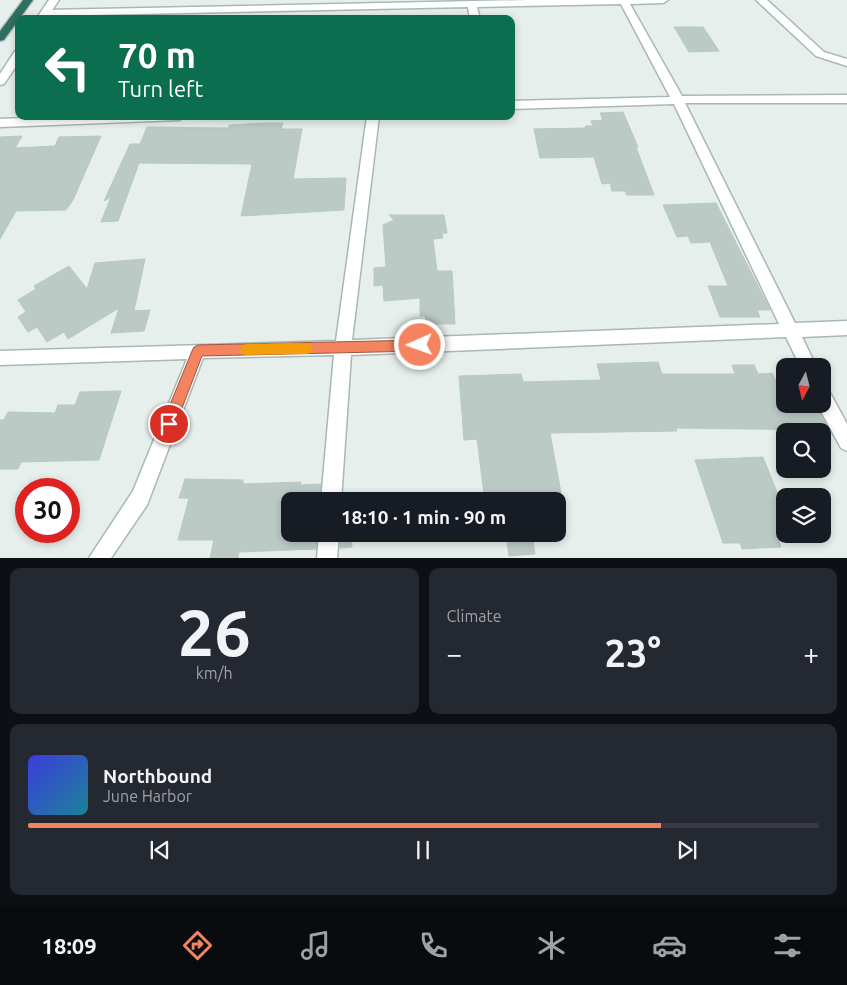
<!DOCTYPE html>
<meta charset="utf-8">
<style>
body{margin:0;font-family:Ubuntu,sans-serif;background:#242831;color:#f1f3f6;height:100vh;display:flex;flex-direction:column;font-size:19px;white-space:nowrap}
*{box-sizing:border-box;margin:0}
p{font-size:16px;color:#9ea1a6}
.icon{flex:none;width:28px;height:28px;fill:none;stroke:currentColor;stroke-width:2;stroke-linecap:round;stroke-linejoin:round}
.map{position:relative;height:558px;overflow:hidden}
.side{display:flex;flex-direction:column;gap:10px;padding:10px;background:#0d0f14;flex:1}
.side>*{flex:none}
.guide{position:absolute;left:15px;top:15px;width:500px;height:105px;border-radius:10px;box-shadow:0 2px 8px #0003;background:#0b6e4f;color:#fff;overflow:hidden}
.needle{width:32px;rotate:187deg}
.controls{position:absolute;left:776px;top:358px;display:grid;gap:10px}
.controls a{display:grid;place-items:center;width:55px;height:55px;border-radius:10px;background:#171b24;box-shadow:0 2px 8px #0003;font-size:25px}
.speed{position:absolute;left:15px;top:478px;display:flex;gap:10px;font-size:25px;font-weight:700;text-align:center}
.speed>*{display:grid;place-content:center;width:65px;height:65px;border-radius:50%;background:#171b24;box-shadow:0 2px 8px #0003;line-height:1}
.speed .limit{border:8px solid #d22;background:#fff;color:#111}
.pin{position:absolute;display:grid;place-items:center;width:42px;height:42px;color:#fff;margin:-21px;border:2px solid #fff;border-radius:50%;box-shadow:0 1px 5px #0007}
.me{position:absolute;width:55px;margin:-28px;rotate:268deg;stroke-linejoin:round;filter:drop-shadow(0 0 4px #0008)}
.turn{display:flex;align-items:center;gap:18px;height:105px;padding:0 20px;font-size:22px}
.turn .icon{width:65px;height:65px;stroke-width:2.5}
.turn b{display:block;font-size:35px;line-height:42px}
.big{font-size:38px;font-weight:700;line-height:1.1}
.side .tile{flex:1;display:flex;flex-direction:column;justify-content:center;gap:8px;min-width:0;padding:0 18px;border-radius:10px;background:#242831}
.side .dial{align-items:center;gap:0}
.dial b{font-size:65px;line-height:1}
.song{display:flex;align-items:center;gap:15px}
.cover{width:60px;height:60px;border-radius:8px;background:linear-gradient(135deg,hsl(240 70% 55%),hsl(190 70% 35%))}
.played{height:5px;border-radius:2px;background:linear-gradient(90deg,#f4845f 80%,#363941 80%)}
.keys{display:flex;justify-content:space-around;direction:ltr}
.heat{display:flex;justify-content:space-between;align-items:center;font-size:28px;direction:ltr}
.side .tiles{flex:1;display:grid;gap:10px;grid-template-columns:1fr 1fr}
.tile:last-child{grid-column:span 2}
.trip{position:absolute;left:281px;top:492px;width:285px;height:50px;border-radius:10px;background:#171b24;box-shadow:0 2px 8px #0003;font-weight:700;line-height:50px;text-align:center}
.menu{display:flex;height:80px;justify-content:space-around;align-items:center;background:#090b0e;color:#9ea1a6}
.menu .icon{width:35px;height:35px}
.menu .active{color:#f4845f}
.menu b{font-size:22px;color:#f1f3f6}
.map>svg:first-child{display:block}
.building{fill:#bbcac4;stroke:#b8c9c2}
.lines{fill:none;stroke-linecap:round;stroke-linejoin:round}
.street-casing{stroke:#a8b8b2;stroke-width:3}
.secondary-casing{stroke:#a4bbb3;stroke-width:3}
.highway-casing{stroke:#c2cac8;stroke-width:3}
.street{fill:#fff;fill-rule:evenodd}
.secondary{fill:#fff;fill-rule:evenodd}
.highway{fill:#2f6f62;fill-rule:evenodd}
.route{fill:#f4845f;stroke:#9f563e}
.slow{fill:#f59e0b}
</style>
<div class="map">
<svg width="847" height="558" viewBox="0 0 847 558">
<rect width="100%" height="100%" fill="#e6efeb"/>
<path class="building" d="M674 27H703L719 51 689 52Z
M623 112 638 147H636L654 195H627L625 191H612L610 183 602 184 594 157 540 158 534 129 586 128 585 126H593L591 121 603 120 600 113Z
M264 123H283L281 129H302L293 179 346 178 344 210 241 216 252 164 139 163 118 221 101 222 111 197 104 201 130 144H140L147 127 229 128V125Z
M22 136 15 148 55 146 59 137 101 136 73 200 66 210 16 211 0 239V137Z
M716 203 770 310H757L760 317H720L708 286H728L710 242 691 243 688 236 677 237 663 205Z
M389 215H444L447 233H442L443 238 433 239 437 271H452L455 324H426L425 316H420V298L384 301 383 285 374 286V268L386 267 383 225 394 220Z
M145 259 134 311 150 310 144 331 111 333 119 308 68 339 64 332 47 342 37 327 28 332 18 317 26 312 18 300 36 289 34 286 69 266 87 289 95 263Z
M658 362 662 374H735L732 365H754L758 374 772 373 777 383 785 382V404H815L829 430 676 428 677 431 550 433 561 493 533 492 535 501H485L477 439 464 440 459 376 521 374 523 382 601 380 597 364Z
M121 391 99 460 21 462 18 469H0V420H4L8 412 55 413 58 405H75L80 392Z
M763 457 785 512V540L779 541 781 547 742 549 740 543H723L695 460Z
M185 479 243 480V484L301 482 300 485 321 484 319 501H290V534H317L316 549 239 552 238 558H210L214 540H178L189 498H179Z
M341 534H351L352 547 340 548Z
M506 534H532L535 554 509 556Z"/>
<g class="lines">
<defs>
<path id="street" d="M527 0H668L663 3 630 4 682 96 847 95V103H685L795 323 847 321V335L802 337 816 366H800L786 337 351 355 341 501H321L334 355 203 358 147 505 111 558H89L133 491 187 359 0 365V351L336 341 367 116H379L352 340 779 324 674 104 511 109V101L670 97 621 4 477 7 480 19H470L468 7 46 16 41 13 46 10Z
M756 0H767L824 52 847 59V66L816 56Z
M76 116H185L179 120 0 127V119Z
M822 387 828 389 847 424V451L841 448 817 404H822Z
M319 534H339L337 558H317Z"/>
<path id="secondary" d="M49 0H59L46 19H36Z
M19 50V62L4 84 0 85V74L15 51Z"/>
<path id="highway" d="M23 0H33L4 40 0 41V31Z"/>
</defs>
<use href="#street" class="street-casing"/>
<use href="#secondary" class="secondary-casing"/>
<use href="#highway" class="highway-casing"/>
<use href="#street" class="street"/>
<use href="#secondary" class="secondary"/>
<use href="#highway" class="highway"/>
</g>
<path class="route" d="M420 340 424 341 426 345 424 349 420 351 202 356 174 429 169 431 164 429 162 424 192 351 194 347 198 345Z"/>
<path class="slow" d="M306 343 311 345 312 349 311 353 306 354 246 355 242 354 240 350 242 346 246 344Z"/>
</svg>
<div class="controls">
<a><svg class="needle" viewBox="-14 -14 28 28"><path d="M0-13l5 13h-10z" fill="#e53935"/><path d="M0 13l5-13h-10z" fill="#9ea1a6"/></svg></a>
<a><svg class="icon" aria-label="search" viewBox="0 0 24 24"><circle cx="10" cy="10" r="6"/><path d="M15 15l6 6"/></svg></a>
<a><svg class="icon" aria-label="layers" viewBox="0 0 24 24"><path d="M12 4l9 5-9 5-9-5zM3 14l9 5 9-5"/></svg></a>
</div>
<div class="speed"><div class="limit">30</div></div>
<div class="pin" style="left:169px;top:424px;background:#d93025"><svg class="icon" aria-label="arrive" viewBox="0 0 24 24"><path d="M6 21V4h12l-3 4 3 4H6"/></svg></div>
<svg class="me" style="left:420px;top:345px" viewBox="-20 -20 40 40"><circle r="17" fill="#f4845f" stroke="#fff" stroke-width="3"/><path d="M0-11L8 9 0 5-8 9z" fill="#fff"/></svg>
<div class="trip">18:10 · 1 min · 90 m</div>
<div class="guide">
<div class="turn"><svg class="icon" aria-label="left" viewBox="0 0 24 24"><path d="M17 20v-9H6M10 6l-5 5 5 5"/></svg><div><b>70 m</b>Turn left</div></div>
</div>
</div>
<section class="side">
<div class="tiles">
<div class="tile dial"><b>26</b><p>km/h</p></div>
<div class="tile"><p>Climate</p>
<div class="heat"><a>−</a><b class="big">23°</b><a>+</a></div>
</div>
<div class="tile">
<div class="song"><i class="cover"></i><div><b>Northbound</b><p>June Harbor</p></div></div>
<div class="played"></div>
<div class="keys"><svg class="icon" aria-label="previous" viewBox="0 0 24 24"><path d="M18 5L8 12l10 7zM5 5v14"/></svg><svg class="icon" aria-label="pause" viewBox="0 0 24 24"><path d="M8 5v14M16 5v14"/></svg><svg class="icon" aria-label="next" viewBox="0 0 24 24"><path d="M6 5l10 7-10 7zM19 5v14"/></svg></div>
</div>
</div>
</section>
<nav class="menu">
<b>18:09</b>
<svg class="icon active" aria-label="directions" viewBox="0 0 24 24"><path d="M12 3l9 9-9 9-9-9zM9 14v-3h6M13 9l2 2-2 2"/></svg>
<svg class="icon" aria-label="music" viewBox="0 0 24 24"><path d="M9 18V5l10-2v13"/><circle cx="6" cy="18" r="3"/><circle cx="16" cy="16" r="3"/></svg>
<svg class="icon" aria-label="phone" viewBox="0 0 24 24"><path d="M5 4h4l2 5-3 2q2 4 5 5l2-3 5 2v4C11 20 4 13 5 4z"/></svg>
<svg class="icon" aria-label="climate" viewBox="0 0 24 24"><path d="M12 3v18M4 7l16 10M4 17L20 7"/></svg>
<svg class="icon" aria-label="car" viewBox="0 0 24 24"><path d="M5 17H2v-5l4-1 3-4h7l3 4 3 1v5h-3M9 17h6M6 11h13"/><circle cx="7" cy="17" r="2"/><circle cx="17" cy="17" r="2"/></svg>
<svg class="icon" aria-label="filters" viewBox="0 0 24 24"><path d="M4 7h16M4 17h16"/><circle cx="9" cy="7" r="2"/><circle cx="15" cy="17" r="2"/></svg>
</nav>
